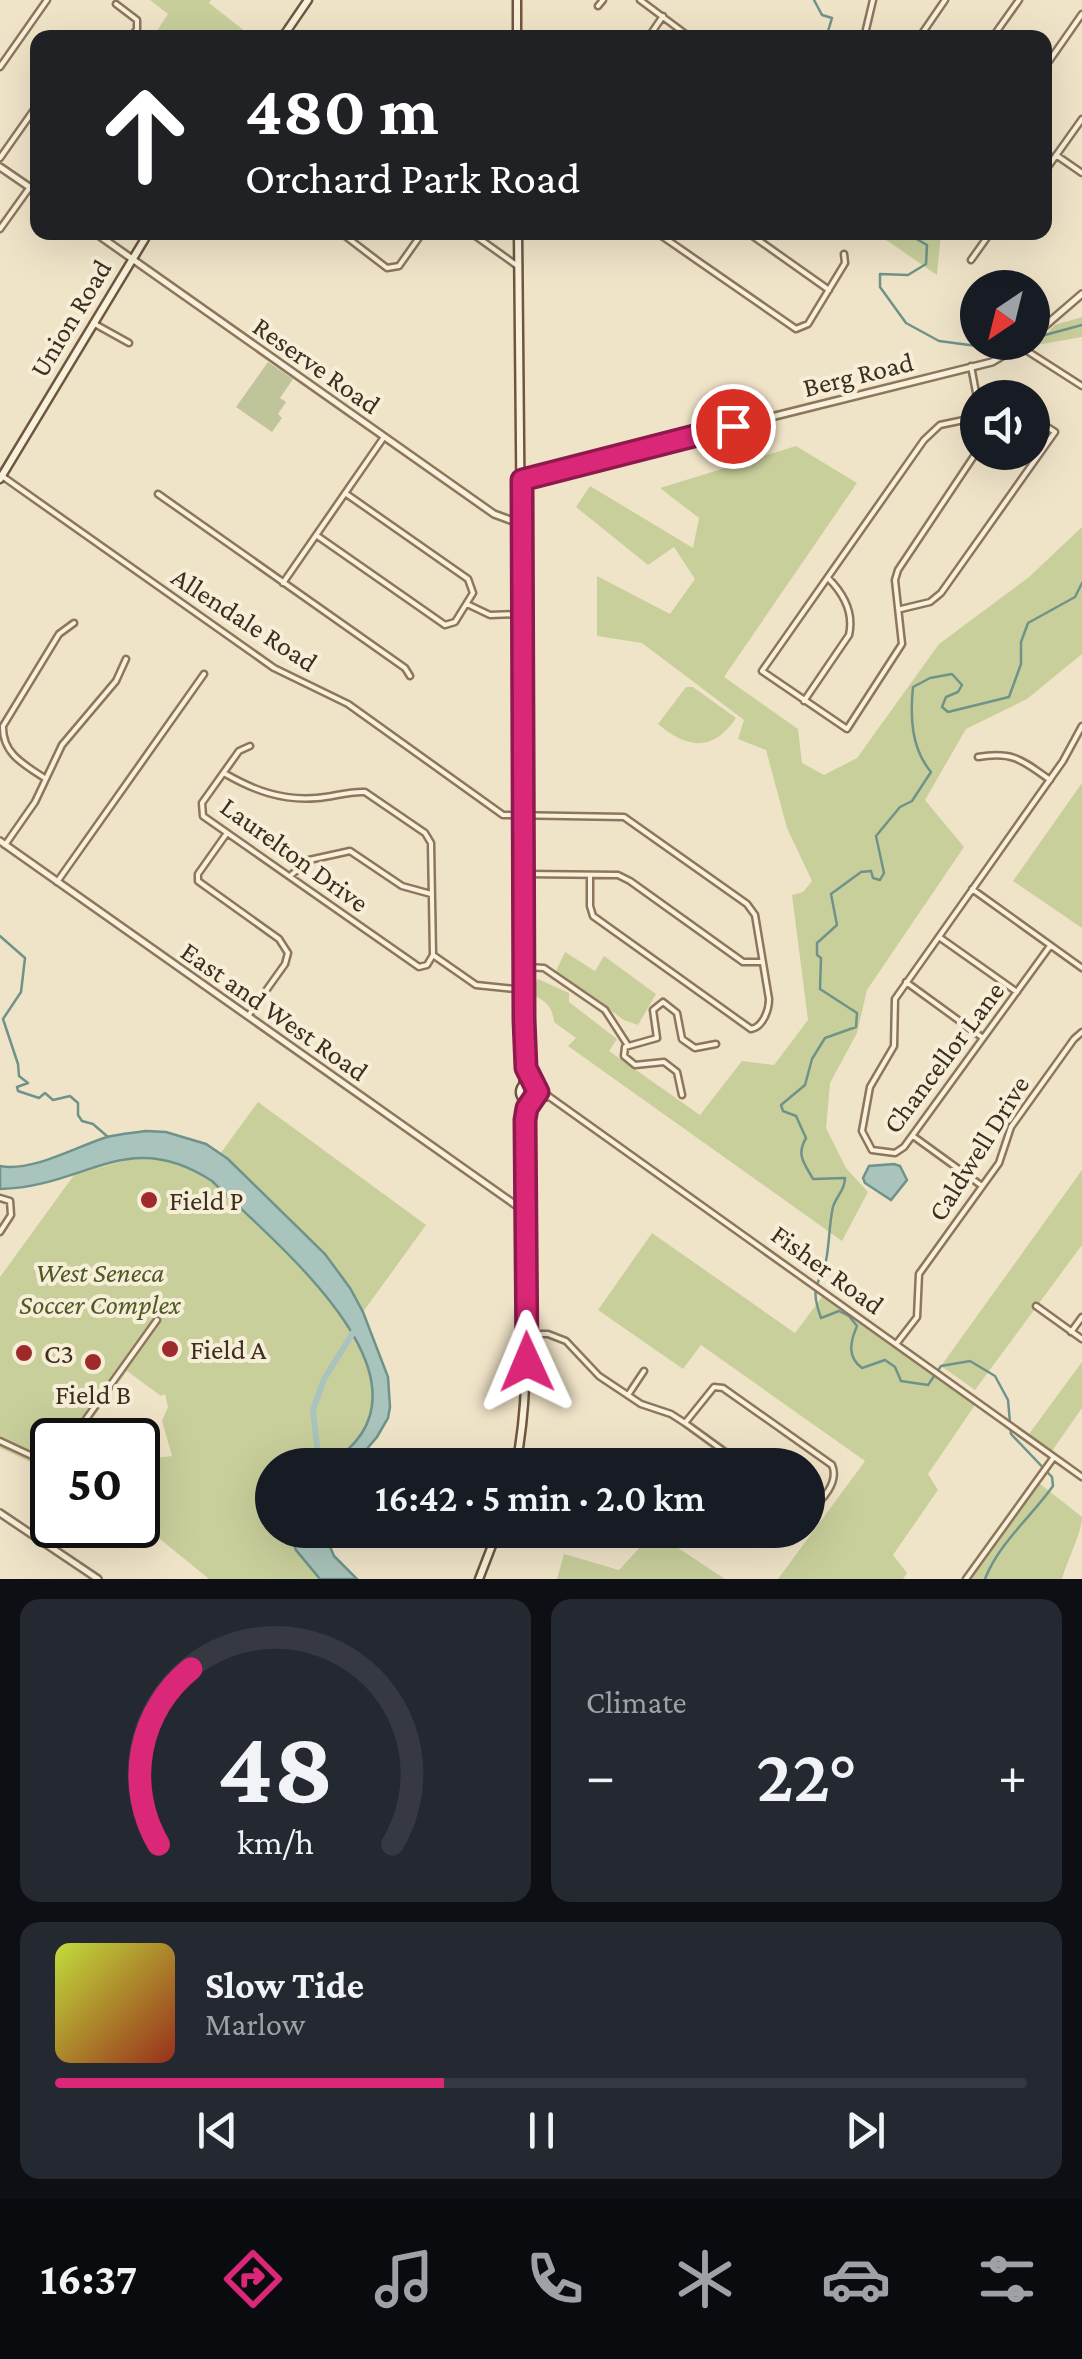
<!DOCTYPE html>
<meta charset="utf-8">
<style>
body{margin:0;font-family:"Crimson Pro",serif;background:#242831;color:#f1f3f6;height:100vh;display:flex;flex-direction:column;font-size:38px;white-space:nowrap}
*{box-sizing:border-box;margin:0}
p{font-size:32px;color:#9ea1a6}
.icon{flex:none;width:55px;height:55px;fill:none;stroke:currentColor;stroke-width:2;stroke-linecap:round;stroke-linejoin:round}
.map{position:relative;height:1579px;overflow:hidden}
.panel{display:flex;flex-direction:column;gap:20px;padding:20px;background:#0d0f14;flex:1}
.panel>*{flex:none}
.guide{position:absolute;left:30px;top:30px;width:1022px;height:210px;border-radius:20px;box-shadow:0 10px 40px #0002;background:#202124;color:#fff;overflow:hidden}
.needle{width:65px;rotate:215deg}
.tools{position:absolute;left:960px;top:270px;display:grid;gap:20px}
.tools a{display:grid;place-items:center;width:90px;height:90px;border-radius:50%;background:#171b24;box-shadow:0 10px 40px #0002;font-size:50px}
.speed{position:absolute;left:30px;top:1418px;display:flex;gap:20px;font-size:50px;font-weight:700;text-align:center}
.speed>*{display:grid;place-content:center;width:130px;height:130px;border-radius:50%;background:#171b24;box-shadow:0 10px 40px #0002;line-height:1}
.speed .limit{border:5px solid #111;border-radius:15px;background:#fff;color:#111}
.pin{position:absolute;display:grid;place-items:center;width:85px;height:85px;color:#fff;margin:-42px;border:5px solid #fff;border-radius:50%;box-shadow:0 2px 10px #0007}
.me{position:absolute;width:110px;margin:-55px;rotate:359deg;stroke-linejoin:round;filter:drop-shadow(0 0 8px #0008)}
.turn{display:flex;align-items:center;gap:35px;height:210px;padding:0 50px;font-size:45px}
.turn .icon{width:130px;height:130px;stroke-width:2.5}
.turn b{display:block;font-size:70px;line-height:85px}
.big{font-size:75px;font-weight:600;line-height:1.1}
.panel .widget{flex:1;display:flex;flex-direction:column;justify-content:center;gap:15px;min-width:0;padding:0 35px;border-radius:20px;background:#242831}
.panel .dial{align-items:center;gap:0}
.dial svg{height:260px;overflow:visible;fill:none;stroke:#363941;stroke-width:7;stroke-linecap:round;text-anchor:middle}
.dial text{fill:#f1f3f6;stroke:none}
.song{display:flex;align-items:center;gap:30px}
.cover{width:120px;height:120px;border-radius:15px;background:linear-gradient(135deg,hsl(70 70% 55%),hsl(10 70% 35%))}
.played{height:10px;border-radius:5px;background:linear-gradient(90deg,#db2777 40%,#363941 40%)}
.keys{display:flex;justify-content:space-around;direction:ltr}
.heat{display:flex;justify-content:space-between;align-items:center;font-size:55px;direction:ltr}
.panel .tiles{flex:1;display:grid;gap:20px;grid-template-columns:1fr 1fr}
.widget:last-child{grid-column:span 2}
.trip{position:absolute;left:255px;top:1448px;width:570px;height:100px;border-radius:50px;background:#171b24;box-shadow:0 10px 40px #0002;font-weight:600;line-height:100px;text-align:center}
.menu{display:flex;height:160px;justify-content:space-around;align-items:center;background:#090b0e;color:#9ea1a6}
.menu .icon{width:70px;height:70px}
.menu .current{color:#db2777}
.menu b{font-size:45px;color:#f1f3f6}
.map>svg:first-child{display:block}
.green{fill:#c9cf9b}
.cemetery{fill:#bfc49a}
.water{fill:#a9c4bc;stroke:#6f938a;stroke-width:2.5}
.lines{fill:none;stroke-linecap:round;stroke-linejoin:round}
.stream{stroke:#6f938a;stroke-width:2.5}
.river{stroke:#a9c4bc;stroke-width:6}
.minor-casing{stroke:#8d765c;stroke-width:9}
.tertiary-casing{stroke:#8d765c;stroke-width:10}
.secondary-casing{stroke:#6f573f;stroke-width:11}
.minor{stroke:#faf1dc;stroke-width:4}
.tertiary{stroke:#faf1dc;stroke-width:5}
.secondary{stroke:#faf1dc;stroke-width:6}
.route-casing{stroke:#8e194d;stroke-width:25}
.route{stroke:#db2777;stroke-width:18}
.poi-dot{fill:#9e2a2b;stroke:#f7eed8;stroke-width:4}
.labels{text-anchor:middle;stroke-width:8;stroke-linejoin:round;paint-order:stroke}
.street-label{font-size:28px;fill:#3d2e20;stroke:#f7eed8}
.poi-label{font-size:28px;fill:#3d2e20;stroke:#f7eed8;text-anchor:start}
.park-label{font-size:28px;font-style:italic;fill:#4d5a26;stroke:#f7eed8}
</style>
<div class="map">
<svg width="1082" height="1579" viewBox="0 0 1082 1579">
<rect width="100%" height="100%" fill="#f0e4c8"/>
<path class="green" d="M150 0H211L209 3 246 32 242 37H153L168 14Z
M876 233H941L937 275Z
M1082 317V337L1036 345 1055 325Z
M796 446 857 483 724 677 798 729 802 763 824 775 857 758 939 644 1029 577 1082 527V654L1027 699 966 729 925 800 964 847 867 990 857 1033 830 1083 826 1128 846 1168 868 1192 842 1241 568 1046 576 1038 554 1022C552 1004 545 1001 529 993L538 979 569 993V1002L617 1039 609 1051 700 1115 742 1061 774 1065 808 1020 792 895 803 892 812 881 787 828 766 750 738 739 744 720 642 643 597 636V576L670 614 695 579 674 547 648 565 576 507 590 486 693 548 699 518 660 488Z
M686 687H693L736 718C713 753 686 748 658 724Z
M1082 783V928L1013 881Z
M565 952 595 971 604 956 656 994 638 1025 624 1020 556 971Z
M258 1102 426 1225 363 1312 324 1254 220 1154Z
M137 1157C167 1157 187 1165 212 1181 259 1228 413 1353 365 1428 338 1471 318 1465 272 1465V1530H288L296 1550 320 1579H209L138 1521V1460L172 1456 162 1421 168 1407 165 1394 161 1396 127 1371 77 1440H52V1472L0 1448V1277L74 1175Z
M1082 1170V1245L975 1390 941 1366Z
M652 1233 795 1333 822 1297 975 1405 928 1474 938 1490 893 1555 907 1573 903 1579H778L865 1461 701 1345 683 1369 598 1310Z
M1082 1362V1408L1052 1451 1029 1434Z
M1039 1483 1082 1517C1082 1532 1067 1561 1062 1579H971Z
M654 1532 725 1579H557L564 1554 619 1570Z"/>
<path class="cemetery" d="M268 362 293 379 280 398 286 402 278 414 282 418 272 432 236 407Z"/>
<path class="water" d="M146 1131 166 1132 206 1144 228 1159 325 1254 350 1288 363 1312 388 1377 390 1407 388 1418 377 1437 353 1465H327C458 1387 272 1241 212 1181 127 1126 87 1187 0 1189V1166C33 1172 75 1147 107 1137 119 1134 133 1133 146 1131Z
M894 1164 900 1166 907 1180 891 1200 865 1183 863 1178 869 1166Z
M288 1530H323L334 1556 357 1579H320L296 1550Z"/>
<g class="lines">
<path class="stream" d="M814 0 822 15 832 18 826 38
M894 232 908 234 927 245 926 264 908 275 880 274V287L906 323 939 341 977 346 1019 342
M1034 338 1082 325
M0 936 25 958 21 992 3 1019 18 1064 19 1076 28 1083 17 1087 18 1091 39 1098 45 1093 53 1100 70 1096 78 1103V1115L82 1121 93 1124 108 1137
M985 1579C999 1543 1031 1517 1053 1486L1052 1477 1011 1434 1008 1400 995 1376 970 1361 941 1366 928 1385 901 1381 895 1367 885 1360 862 1368C847 1357 850 1342 857 1326L849 1316 839 1311 821 1318C811 1290 816 1288 825 1264 829 1254 829 1222 833 1207 836 1196 845 1191 845 1178L813 1179C804 1163 796 1155 806 1138L796 1116 783 1111 781 1105 805 1085 812 1059 825 1038 856 1027 857 1013 820 989 821 958 817 955V943L837 925 831 894 861 872 871 871 873 878 880 880 884 873 876 836 900 807 912 801 931 772C911 748 910 717 913 687L930 678 952 674 962 685 958 692 946 697 942 707 948 712 1009 697 1021 664V642L1028 623 1075 597 1082 583"/>
<path class="river" d="M319 1465 313 1410 324 1379 356 1328"/>
<defs>
<path id="minor" d="M640 0 691 38
M116 4 137 20V29L131 38
M598 6 603 0
M648 38 663 16
M864 38 873 0
M919 38 945 0
M992 38 1019 0
M0 67 47 0
M1045 67 1082 14
M1056 155 1082 173
M0 158 38 104
M1045 171 1082 119
M0 229 30 187
M340 232 387 268 399 266 423 232
M470 232 519 267
M656 232 796 329 808 324 845 263 844 254
M747 232 829 290
M971 260 991 232
M93 323 129 343
M1021 347 1082 386
M971 366 978 403
M978 417 940 425 924 440 762 671 847 729 902 644 895 580 898 570 978 450
M2 476 274 668 348 704 503 815 624 817 747 904 755 915 769 999C769 1010 763 1027 751 1029L593 916 590 906V875
M158 494 405 668 410 676
M316 535 445 625 455 622 473 593 468 579 345 493
M283 583 384 437
M467 604 490 615 520 614
M901 609 930 602 941 593 1055 432 1032 417
M804 701 849 635C854 613 843 593 828 578
M250 746 239 751 202 803 203 816 419 967 427 965 433 955
M978 757C1013 751 1022 760 1050 780
M224 773C253 790 282 801 317 798 333 797 349 791 365 792L425 833 431 843 433 955
M46 779C25 765 2 754 3 726L59 634 74 623
M227 833 198 874V881L279 939 288 953 285 964 248 1016
M5 845 35 802 62 745 116 681 126 659
M524 874 618 875 630 881 743 962H761
M290 876 309 860 350 851 402 886 431 894
M57 882 204 674
M972 889 1082 968
M939 937 1017 992
M1050 946 904 1147 895 1153 872 1150 862 1131 870 1087 894 1046 895 999 1063 761 1082 726
M433 955 476 985 524 990
M524 967 544 968 528 967
M544 968 605 1010 627 1044
M906 982 983 1038
M537 1088 1082 1477
M682 1095 677 1072 664 1062 635 1065 624 1056 625 1047 657 1038 653 1010 663 1002 677 1013 682 1039 695 1048 716 1044
M535 1099 550 1097
M913 1136 982 1186
M0 1198 10 1201 11 1215 0 1232
M1036 1306 1082 1339
M1071 1332 1082 1317
M526 1334H548L566 1341 599 1376 641 1404 671 1414 685 1423
M897 1343 917 1317 919 1274 999 1163 1011 1127 1074 1039 1082 1032
M628 1395 644 1371
M71 1440 157 1320
M0 1441 45 1462 52 1461
M743 1465 685 1423 714 1387 723 1388 832 1465C839 1481 823 1503 808 1508
M966 1579 1054 1457"/>
<path id="tertiary" d="M0 167 38 193
M94 232 494 514 521 524
M1032 337 1082 294
M522 479 992 362 1026 342
M0 841 527 1213
M0 1513 98 1579"/>
<path id="secondary" d="M517 0V38
M282 38 308 0
M518 232 526 1068 523 1085
M0 479 149 232
M520 1092a9 9 0 1 1 18 0a9 9 0 1 1-18 0Z
M516 1465C529 1399 526 1333 526 1266 526 1210 528 1153 522 1097
M479 1579 498 1530"/>
</defs>
<use href="#minor" class="minor-casing"/>
<use href="#tertiary" class="tertiary-casing"/>
<use href="#secondary" class="secondary-casing"/>
<use href="#minor" class="minor"/>
<use href="#tertiary" class="tertiary"/>
<use href="#secondary" class="secondary"/>
</g>
<g class="lines">
<defs>
<path id="route" d="M527 1362 525 1120 527 1108 538 1092 526 1068 524 1020 522 480 733 426"/>
</defs>
<use href="#route" class="route-casing"/>
<use href="#route" class="route"/>
</g>
<g class="poi-dot">
<circle cx="149" cy="1200" r="10"/>
<circle cx="170" cy="1349" r="10"/>
<circle cx="24" cy="1353" r="10"/>
<circle cx="93" cy="1362" r="10"/>
</g>
<g class="labels">
<g class="street-label">
<text transform="translate(70 318) rotate(-59)" y="10">Union Road</text>
<text transform="translate(317 365) rotate(35)" y="10">Reserve Road</text>
<text transform="translate(858 374) rotate(-14)" y="10">Berg Road</text>
<text transform="translate(245 619) rotate(33)" y="10">Allendale Road</text>
<text transform="translate(295 854) rotate(36)" y="10">Laurelton Drive</text>
<text transform="translate(275 1011) rotate(35)" y="10">East and West Road</text>
<text transform="translate(943 1057) rotate(-53)" y="10">Chancellor Lane</text>
<text transform="translate(978 1148) rotate(-58)" y="10">Caldwell Drive</text>
<text transform="translate(828 1269) rotate(36)" y="10">Fisher Road</text>
</g>
<g class="poi-label">
<text x="169" y="1210">Field P</text>
<text x="190" y="1359">Field A</text>
<text x="44" y="1363">C3</text>
<text x="93" y="1404" text-anchor="middle">Field B</text>
</g>
<g class="park-label">
<text x="100" y="1282">West Seneca<tspan x="100" dy="32">Soccer Complex</tspan></text>
</g>
</g>
</svg>
<div class="tools">
<a><svg class="needle" viewBox="-14 -14 28 28"><path d="M0-13l5 13h-10z" fill="#e53935"/><path d="M0 13l5-13h-10z" fill="#9ea1a6"/></svg></a>
<a><svg class="icon" aria-label="sound" viewBox="0 0 24 24"><path d="M4 9h4l5-4v14l-5-4H4zM17 9q2 3 0 6"/></svg></a>
</div>
<div class="speed"><div class="limit">50</div></div>
<div class="pin" style="left:733px;top:426px;background:#d93025"><svg class="icon" aria-label="arrive" viewBox="0 0 24 24"><path d="M6 21V4h12l-3 4 3 4H6"/></svg></div>
<svg class="me" style="left:527px;top:1362px" viewBox="-20 -20 40 40"><path d="M0-17L14 15 0 8-14 15z" fill="#db2777" stroke="#fff" stroke-width="4"/></svg>
<div class="trip">16:42 · 5 min · 2.0 km</div>
<div class="guide">
<div class="turn"><svg class="icon" aria-label="ahead" viewBox="0 0 24 24"><path d="M12 20V5M6 11l6-6 6 6"/></svg><div><b>480 m</b>Orchard Park Road</div></div>
</div>
</div>
<section class="panel">
<div class="tiles">
<div class="widget dial"><svg viewBox="0 0 100 80">
<path d="M14 69A42 42 0 1 1 86 69"/>
<path d="M14 69A42 42 0 0 1 24 15" stroke="#db2777"/>
<text x="50" y="56" font-size="32" font-weight="700">48</text>
<text x="50" y="72" font-size="11">km/h</text>
</svg></div>
<div class="widget"><p>Climate</p>
<div class="heat"><a>−</a><b class="big">22°</b><a>+</a></div>
</div>
<div class="widget">
<div class="song"><i class="cover"></i><div><b>Slow Tide</b><p>Marlow</p></div></div>
<div class="played"></div>
<div class="keys"><svg class="icon" aria-label="previous" viewBox="0 0 24 24"><path d="M18 5L8 12l10 7zM5 5v14"/></svg><svg class="icon" aria-label="pause" viewBox="0 0 24 24"><path d="M8 5v14M16 5v14"/></svg><svg class="icon" aria-label="next" viewBox="0 0 24 24"><path d="M6 5l10 7-10 7zM19 5v14"/></svg></div>
</div>
</div>
</section>
<nav class="menu">
<b>16:37</b>
<svg class="icon current" aria-label="directions" viewBox="0 0 24 24"><path d="M12 3l9 9-9 9-9-9zM9 14v-3h6M13 9l2 2-2 2"/></svg>
<svg class="icon" aria-label="music" viewBox="0 0 24 24"><path d="M9 18V5l10-2v13"/><circle cx="6" cy="18" r="3"/><circle cx="16" cy="16" r="3"/></svg>
<svg class="icon" aria-label="phone" viewBox="0 0 24 24"><path d="M5 4h4l2 5-3 2q2 4 5 5l2-3 5 2v4C11 20 4 13 5 4z"/></svg>
<svg class="icon" aria-label="climate" viewBox="0 0 24 24"><path d="M12 3v18M4 7l16 10M4 17L20 7"/></svg>
<svg class="icon" aria-label="car" viewBox="0 0 24 24"><path d="M5 17H2v-5l4-1 3-4h7l3 4 3 1v5h-3M9 17h6M6 11h13"/><circle cx="7" cy="17" r="2"/><circle cx="17" cy="17" r="2"/></svg>
<svg class="icon" aria-label="filters" viewBox="0 0 24 24"><path d="M4 7h16M4 17h16"/><circle cx="9" cy="7" r="2"/><circle cx="15" cy="17" r="2"/></svg>
</nav>
